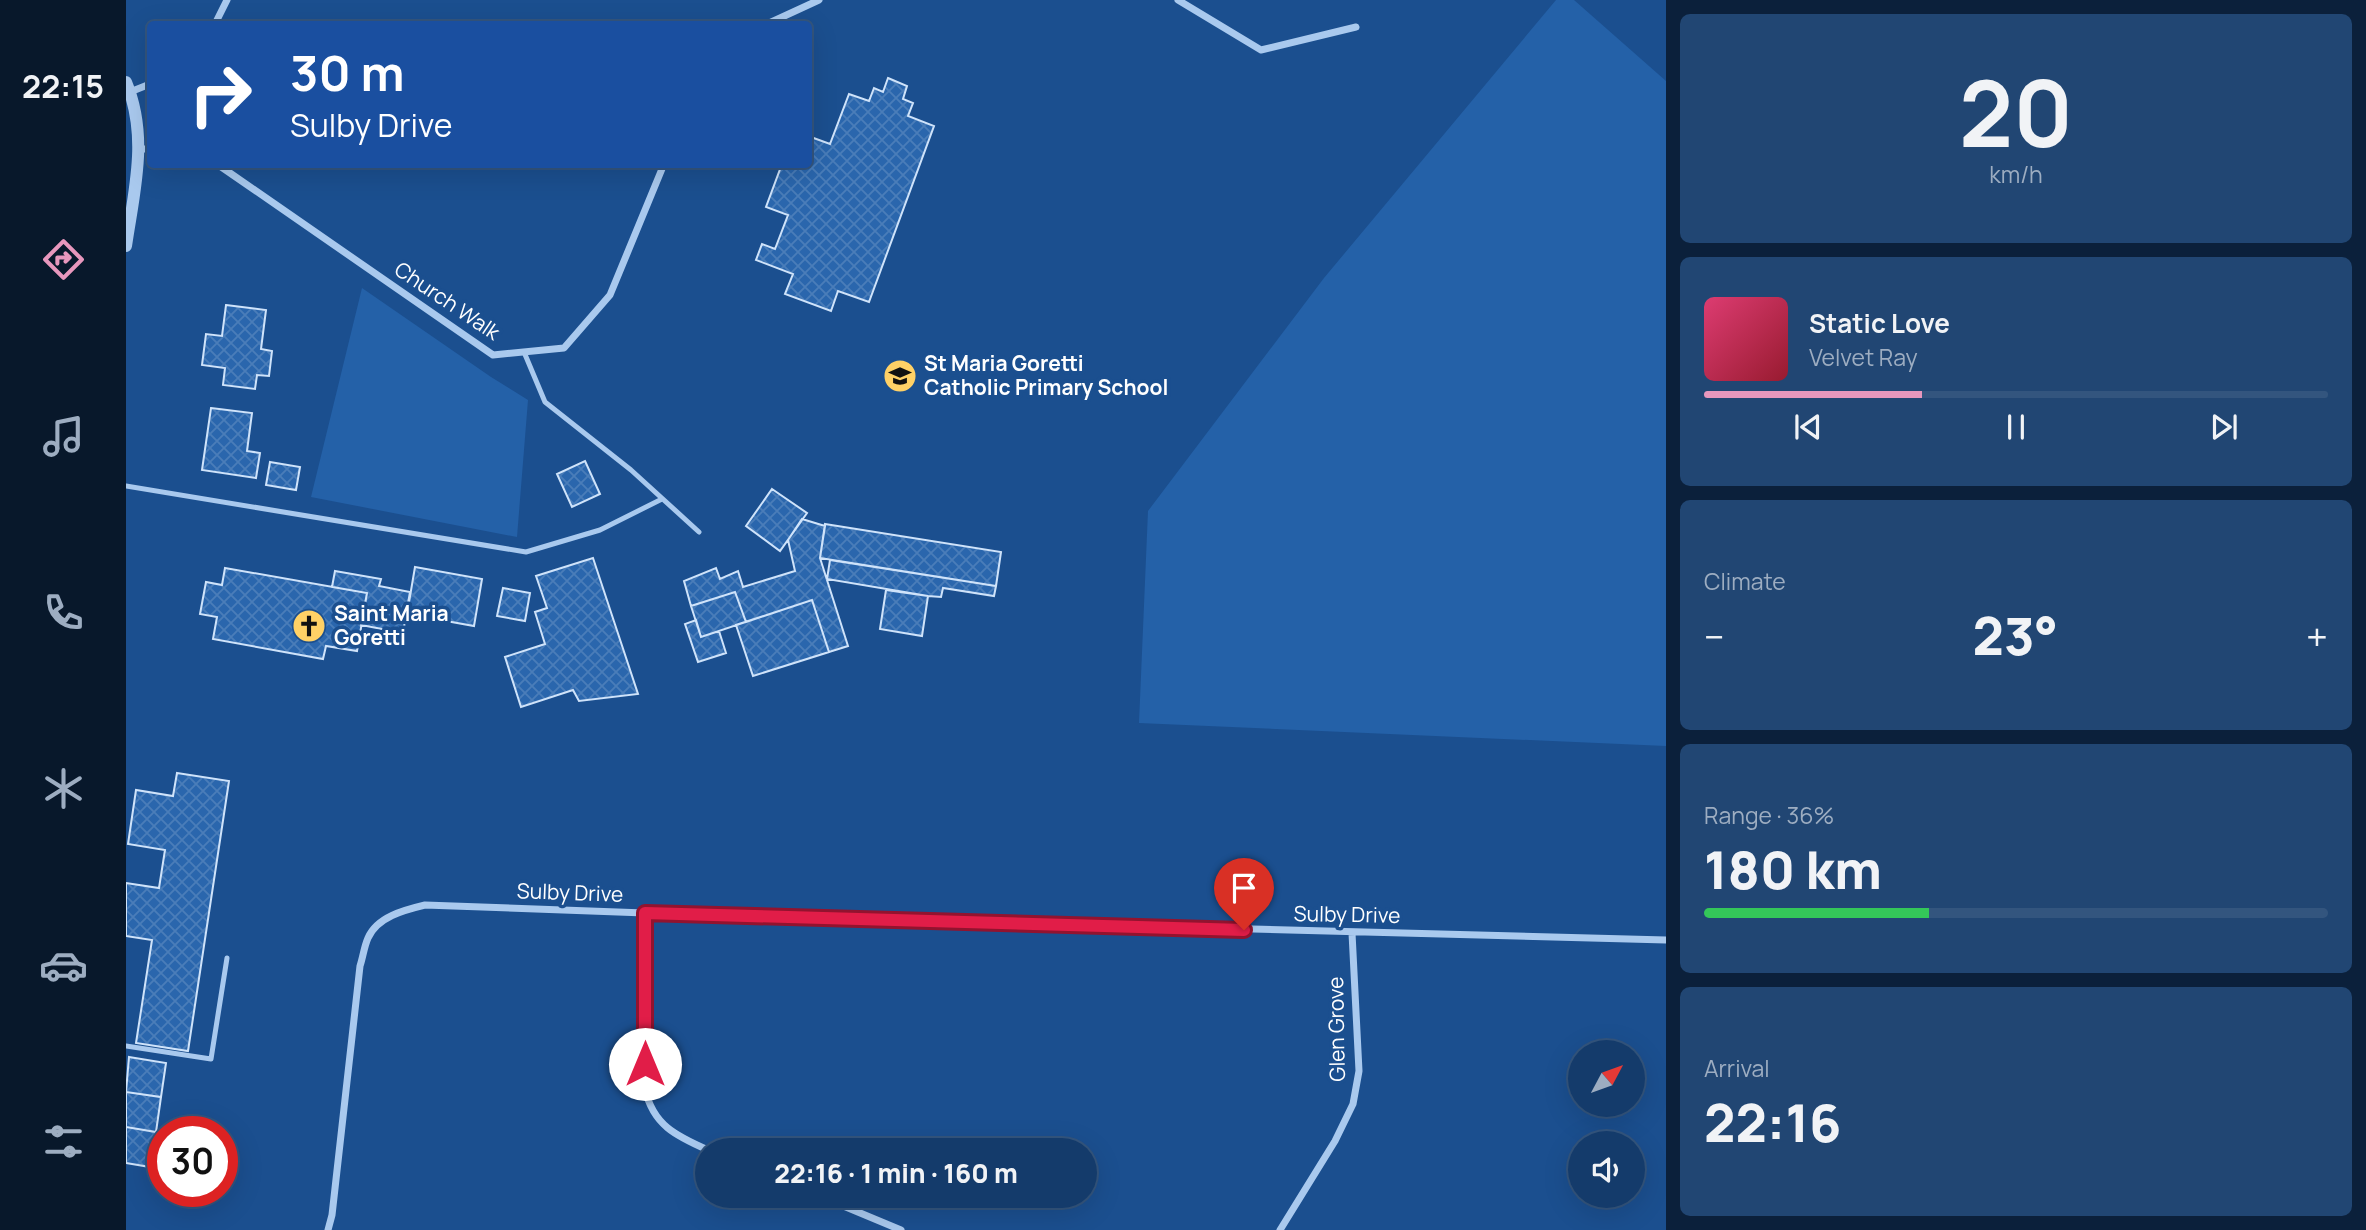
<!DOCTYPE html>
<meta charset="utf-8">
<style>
body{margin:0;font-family:Manrope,sans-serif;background:#214673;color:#f1f3f6;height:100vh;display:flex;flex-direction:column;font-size:26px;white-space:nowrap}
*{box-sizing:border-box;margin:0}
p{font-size:23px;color:#9dadc1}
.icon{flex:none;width:38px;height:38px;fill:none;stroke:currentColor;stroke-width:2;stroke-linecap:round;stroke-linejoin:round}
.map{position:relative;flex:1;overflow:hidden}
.details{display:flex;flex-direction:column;gap:14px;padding:14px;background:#0b203b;width:700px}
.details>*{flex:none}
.guide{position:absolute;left:21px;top:21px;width:665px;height:147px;border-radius:7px;box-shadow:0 7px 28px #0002,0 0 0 2px #33557e;background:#1a4fa0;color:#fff;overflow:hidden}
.needle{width:46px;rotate:49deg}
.fabs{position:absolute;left:1442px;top:1040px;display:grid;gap:14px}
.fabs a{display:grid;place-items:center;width:77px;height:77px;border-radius:50%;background:#143b6b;box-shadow:0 7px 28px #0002,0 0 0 2px #33557e;font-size:35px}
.speed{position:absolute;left:21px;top:1116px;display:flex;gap:14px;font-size:35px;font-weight:700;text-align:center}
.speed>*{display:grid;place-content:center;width:91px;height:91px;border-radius:50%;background:#143b6b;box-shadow:0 7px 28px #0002,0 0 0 2px #33557e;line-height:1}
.speed .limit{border:10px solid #d22;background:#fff;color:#111}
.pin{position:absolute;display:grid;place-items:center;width:60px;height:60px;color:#fff;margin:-72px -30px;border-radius:50% 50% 50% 0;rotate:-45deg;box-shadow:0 0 7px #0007}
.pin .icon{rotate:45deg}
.me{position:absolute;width:77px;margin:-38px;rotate:0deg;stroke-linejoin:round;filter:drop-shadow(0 0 5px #0008)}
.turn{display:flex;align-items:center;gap:24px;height:147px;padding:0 28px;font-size:32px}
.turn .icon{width:91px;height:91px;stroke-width:2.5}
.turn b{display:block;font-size:49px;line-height:60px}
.big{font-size:52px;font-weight:800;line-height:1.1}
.details .tile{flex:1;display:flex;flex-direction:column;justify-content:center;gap:10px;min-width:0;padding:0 24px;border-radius:10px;background:#214673}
.details .dial{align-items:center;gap:0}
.dial b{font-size:91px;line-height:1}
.song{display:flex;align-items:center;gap:21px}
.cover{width:84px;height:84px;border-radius:10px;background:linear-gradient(135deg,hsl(340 70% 55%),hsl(350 70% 35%))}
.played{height:7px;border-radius:4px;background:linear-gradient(90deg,#e797bd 35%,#33557e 35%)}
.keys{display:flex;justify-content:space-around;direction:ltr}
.heat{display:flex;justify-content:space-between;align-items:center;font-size:38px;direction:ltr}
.charge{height:10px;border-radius:5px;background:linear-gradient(90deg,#34c759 36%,#33557e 0)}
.trip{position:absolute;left:569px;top:1138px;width:402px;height:70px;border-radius:35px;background:#143b6b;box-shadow:0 7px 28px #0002,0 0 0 2px #33557e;font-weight:800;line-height:70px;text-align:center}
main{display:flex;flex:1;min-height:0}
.tab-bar{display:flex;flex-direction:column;width:126px;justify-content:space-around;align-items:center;background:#08182b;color:#9dadc1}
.tab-bar .icon{width:49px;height:49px}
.tab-bar .current{color:#e797bd}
.tab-bar b{font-size:32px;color:#f1f3f6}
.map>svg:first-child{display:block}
.grass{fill:#2461a8}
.building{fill:url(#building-cross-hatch);stroke:#cfe3fa;stroke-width:2}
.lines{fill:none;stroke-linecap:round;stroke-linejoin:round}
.service{stroke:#a9c9ee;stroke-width:5}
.minor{stroke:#a9c9ee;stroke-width:7}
.tertiary{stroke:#a9c9ee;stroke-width:12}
.route-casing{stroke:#92132f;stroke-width:18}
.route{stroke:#e11d48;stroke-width:12}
.labels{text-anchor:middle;stroke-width:7;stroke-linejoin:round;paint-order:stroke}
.street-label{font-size:21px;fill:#fff;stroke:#1b4f8f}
.poi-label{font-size:21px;font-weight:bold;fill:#fff;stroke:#1b4f8f;text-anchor:start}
</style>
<main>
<nav class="tab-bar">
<b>22:15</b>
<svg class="icon current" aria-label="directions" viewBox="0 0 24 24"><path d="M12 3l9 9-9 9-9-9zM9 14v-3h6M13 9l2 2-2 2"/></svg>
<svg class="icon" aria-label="music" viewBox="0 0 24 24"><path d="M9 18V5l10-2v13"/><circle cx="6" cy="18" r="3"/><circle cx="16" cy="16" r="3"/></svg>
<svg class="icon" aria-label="phone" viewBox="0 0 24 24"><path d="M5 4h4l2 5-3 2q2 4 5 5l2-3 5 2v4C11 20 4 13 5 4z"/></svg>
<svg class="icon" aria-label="climate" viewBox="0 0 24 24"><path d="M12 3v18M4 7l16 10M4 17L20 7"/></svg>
<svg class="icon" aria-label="car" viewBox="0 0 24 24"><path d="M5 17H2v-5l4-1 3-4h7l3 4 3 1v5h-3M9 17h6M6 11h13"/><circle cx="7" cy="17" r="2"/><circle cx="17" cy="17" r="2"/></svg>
<svg class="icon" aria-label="filters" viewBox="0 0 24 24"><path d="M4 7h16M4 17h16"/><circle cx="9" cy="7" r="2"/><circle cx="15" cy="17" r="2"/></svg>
</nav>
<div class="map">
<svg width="1540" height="1230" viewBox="0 0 1540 1230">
<defs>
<pattern id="building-cross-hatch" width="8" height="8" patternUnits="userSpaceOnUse" patternTransform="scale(1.75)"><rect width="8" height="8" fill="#2a66ad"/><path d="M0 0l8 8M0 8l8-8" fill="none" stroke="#4a7db9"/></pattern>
</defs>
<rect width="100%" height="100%" fill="#1b4f8f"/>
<path class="grass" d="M1430 0H1448L1540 81V746L1013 723 1022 511 1198 278Z
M236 288 365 377 402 400 391 537 185 497Z"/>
<path class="building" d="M762 78 781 86 777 99 787 103 782 116 808 126 743 302 712 291 705 311 659 294 667 274 630 260 636 244 649 249 662 215 640 207 656 164H682V136L704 144 723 94 743 101 748 88 757 92Z
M100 305 140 310 135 349 146 351 143 376 131 375 129 389 97 385 99 368 76 365 80 334 96 336Z
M85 408 126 413 121 451 134 453 130 478 76 470Z
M459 461 474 494 446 507 431 474Z
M144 462 174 467 170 490 140 485Z
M646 489 681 513 654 551 620 526Z
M676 519 699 526 694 558 722 646 703 652 686 600 620 622 609 592 565 606 558 581 590 568 594 579 612 571 617 587 669 571 662 540Z
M699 524 875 552 870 586 694 558Z
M467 558 512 694 453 701 447 690 395 707 379 657 419 644 409 612 421 608 410 576Z
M704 560 870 586 868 596 817 588 815 597 802 596 701 579Z
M289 567 356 579 348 626 281 614Z
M99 568 241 593 231 651 200 646 197 659 87 639 91 617 74 614 80 582 96 585Z
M209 571 255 579 253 586 284 592 277 633 235 625 241 593 206 587Z
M377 588 404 593 399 621 371 616Z
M760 590 802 596 796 636 754 629Z
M609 592 620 622 575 637 565 606Z
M686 600 703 652 627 676 610 625Z
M570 620 575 637 593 631 600 653 572 662 559 624Z
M51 773 103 781 62 1051 10 1043 26 940 0 936V883L33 888 39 850 2 844 10 790 47 796Z
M3 1057 40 1063 35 1097 0 1092Z
M0 1092 35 1097 30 1132 0 1127Z
M0 1127 30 1132 24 1167 0 1163Z"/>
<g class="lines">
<path class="service" d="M398 352 419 402 505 470 573 532
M0 486 400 552 474 530 536 499
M0 1046 85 1059 101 958"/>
<path class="minor" d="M1052 0 1135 50 1230 27
M89 24 101 0
M641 24 693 0
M4 92 24 84
M14 149H24
M91 164 367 355 438 348 484 295 538 164
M519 913V1089C527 1125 550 1136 582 1150
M691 1195 775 1230
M202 1230 206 1215 234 966C237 957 238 947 242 938 251 917 278 910 299 905L519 913 1540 940
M1154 1230 1209 1141 1227 1104 1233 1071 1226 933"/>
<path class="tertiary" d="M0 82C23 137 8 191 0 246"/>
</g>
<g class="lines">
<defs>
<path id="route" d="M519 1064V913L1118 930"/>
</defs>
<use href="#route" class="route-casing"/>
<use href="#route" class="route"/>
</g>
<defs>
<symbol id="school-disc" viewBox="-11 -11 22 22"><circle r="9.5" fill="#ffd166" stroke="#1b4f8f"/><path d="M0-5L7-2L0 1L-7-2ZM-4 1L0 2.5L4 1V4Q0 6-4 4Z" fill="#111"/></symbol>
<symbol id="church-disc" viewBox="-11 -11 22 22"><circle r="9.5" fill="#ffd166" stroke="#1b4f8f"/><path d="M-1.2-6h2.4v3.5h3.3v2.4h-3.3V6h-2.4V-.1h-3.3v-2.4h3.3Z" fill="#111"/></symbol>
</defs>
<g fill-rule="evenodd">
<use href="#school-disc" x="755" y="357" width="38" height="38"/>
<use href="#church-disc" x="164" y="607" width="38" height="38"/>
</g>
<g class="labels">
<g class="street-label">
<text transform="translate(321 301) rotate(34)" y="7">Church Walk</text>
<text transform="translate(444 893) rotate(2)" y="7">Sulby Drive</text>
<text transform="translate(1221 915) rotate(1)" y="7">Sulby Drive</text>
<text transform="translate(1211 1029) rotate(-91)" y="7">Glen Grove</text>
</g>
<g class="poi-label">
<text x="798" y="371">St Maria Goretti<tspan x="798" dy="24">Catholic Primary School</tspan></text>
<text x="208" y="621">Saint Maria<tspan x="208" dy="24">Goretti</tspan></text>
</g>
</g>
</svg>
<div class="fabs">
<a><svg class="needle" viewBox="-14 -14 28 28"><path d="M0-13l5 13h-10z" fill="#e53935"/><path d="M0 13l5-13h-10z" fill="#9dadc1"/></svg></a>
<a><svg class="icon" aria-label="sound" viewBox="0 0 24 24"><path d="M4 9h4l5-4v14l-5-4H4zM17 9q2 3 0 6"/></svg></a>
</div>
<div class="speed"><div class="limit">30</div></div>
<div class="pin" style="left:1118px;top:930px;background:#d93025"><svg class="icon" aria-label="arrive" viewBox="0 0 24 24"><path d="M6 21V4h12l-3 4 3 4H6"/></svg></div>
<svg class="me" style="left:519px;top:1064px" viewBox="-20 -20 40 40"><circle r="19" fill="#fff"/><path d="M0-13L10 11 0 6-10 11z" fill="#e11d48"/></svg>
<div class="trip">22:16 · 1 min · 160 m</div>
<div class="guide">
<div class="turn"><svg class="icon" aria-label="right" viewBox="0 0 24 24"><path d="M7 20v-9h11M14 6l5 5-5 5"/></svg><div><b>30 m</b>Sulby Drive</div></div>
</div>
</div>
<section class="details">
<div class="tile dial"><b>20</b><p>km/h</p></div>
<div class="tile">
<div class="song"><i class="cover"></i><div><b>Static Love</b><p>Velvet Ray</p></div></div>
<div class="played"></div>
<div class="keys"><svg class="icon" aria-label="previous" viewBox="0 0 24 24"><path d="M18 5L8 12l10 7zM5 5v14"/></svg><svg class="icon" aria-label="pause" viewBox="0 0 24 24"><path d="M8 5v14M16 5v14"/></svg><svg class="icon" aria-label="next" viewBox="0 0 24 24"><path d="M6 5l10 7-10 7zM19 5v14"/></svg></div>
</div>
<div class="tile"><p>Climate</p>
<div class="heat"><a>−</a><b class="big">23°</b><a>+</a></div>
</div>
<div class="tile"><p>Range · 36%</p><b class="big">180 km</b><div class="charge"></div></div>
<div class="tile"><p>Arrival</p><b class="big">22:16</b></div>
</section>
</main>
